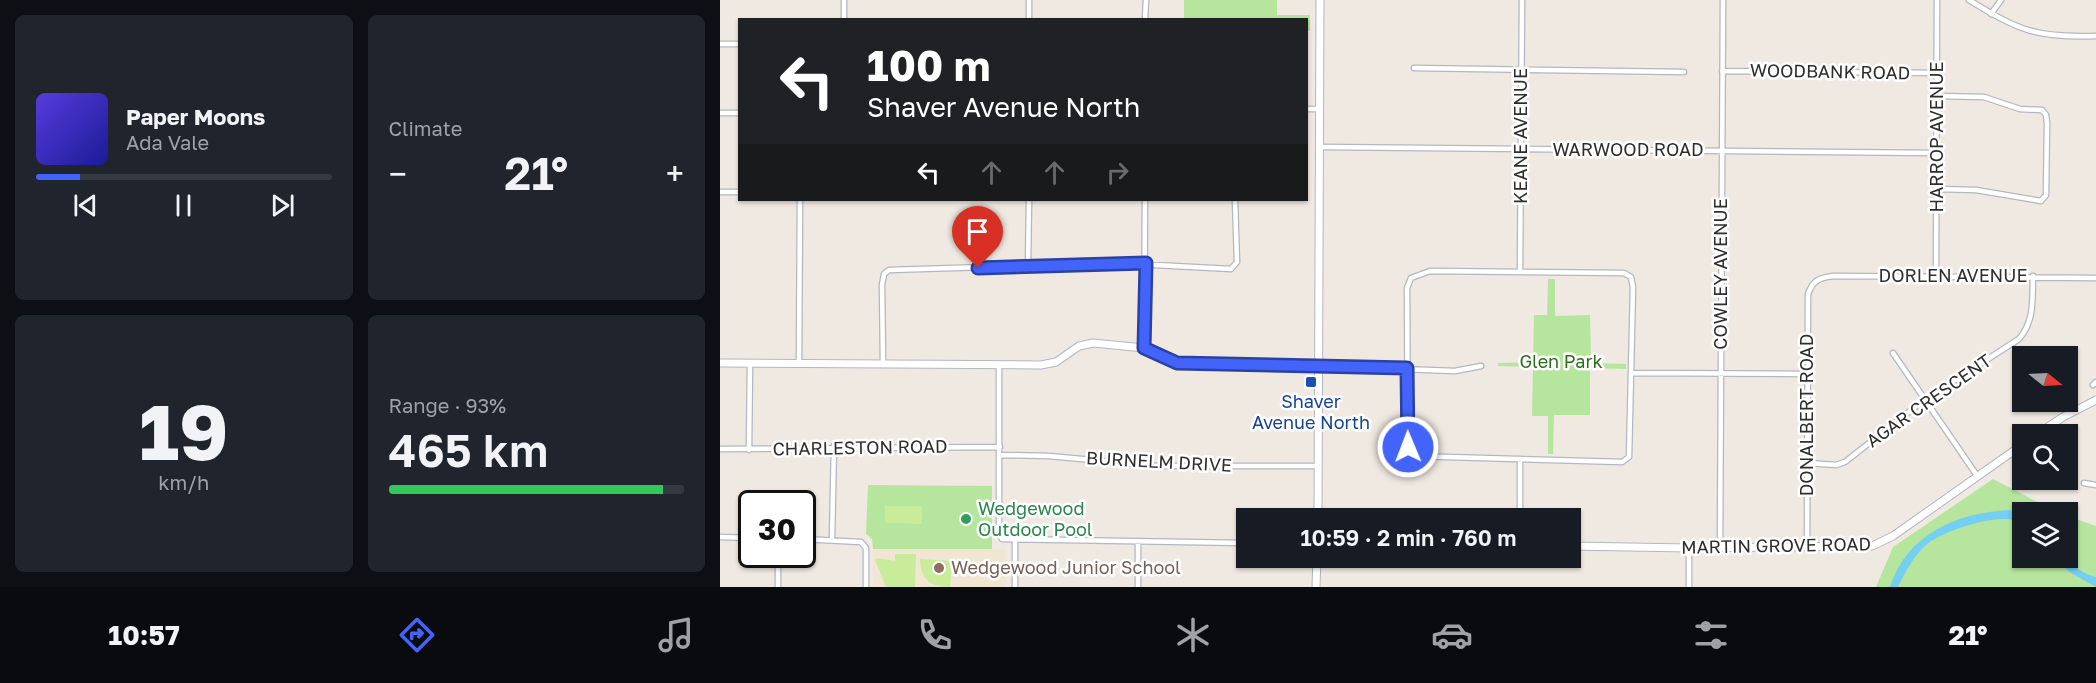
<!DOCTYPE html>
<meta charset="utf-8">
<style>
body{margin:0;font-family:"Golos Text",sans-serif;background:#20242c;color:#f1f3f6;height:100vh;display:flex;flex-direction:column;font-size:22px;white-space:nowrap}
*{box-sizing:border-box;margin:0}
p{font-size:20px;color:#9ea1a6}
.icon{flex:none;width:33px;height:33px;fill:none;stroke:currentColor;stroke-width:2;stroke-linecap:round;stroke-linejoin:round}
.map{position:relative;flex:1;overflow:hidden}
.panel{display:flex;flex-direction:column;gap:15px;padding:15px;background:#0d0f14;width:720px}
.panel>*{flex:none}
.hud{position:absolute;left:18px;top:18px;width:570px;height:183px;border-radius:0px;box-shadow:0 2px 4px #0004;background:#202124;color:#fff;overflow:hidden}
.needle{width:39px;rotate:108deg}
.buttons{position:absolute;left:1292px;top:346px;display:grid;gap:12px}
.buttons a{display:grid;place-items:center;width:66px;height:66px;border-radius:0px;background:#171b24;box-shadow:0 2px 4px #0004;font-size:30px}
.speed{position:absolute;left:18px;top:490px;display:flex;gap:12px;font-size:30px;font-weight:700;text-align:center}
.speed>*{display:grid;place-content:center;width:78px;height:78px;border-radius:50%;background:#171b24;box-shadow:0 2px 4px #0004;line-height:1}
.speed .limit{border:3px solid #111;border-radius:9px;background:#fff;color:#111}
.pin{position:absolute;display:grid;place-items:center;width:51px;height:51px;color:#fff;margin:-62px -26px;border-radius:50% 50% 50% 0;rotate:-45deg;box-shadow:0 0 6px #0007}
.pin .icon{rotate:45deg}
.me{position:absolute;width:66px;margin:-33px;rotate:359deg;stroke-linejoin:round;filter:drop-shadow(0 0 4px #0008)}
.turn{display:flex;align-items:center;gap:21px;height:126px;padding:0 30px;font-size:27px}
.turn .icon{width:78px;height:78px;stroke-width:2.5}
.turn b{display:block;font-size:42px;line-height:51px}
.lanes{display:flex;align-items:center;height:57px;padding:0 30px;background:#0003;justify-content:center;gap:30px;direction:ltr}
.lanes .off{opacity:.35}
.big{font-size:45px;font-weight:600;line-height:1.1}
.panel .tile{flex:1;display:flex;flex-direction:column;justify-content:center;gap:9px;min-width:0;padding:0 21px;border-radius:9px;background:#20242c}
.panel .dial{align-items:center;gap:0}
.dial b{font-size:78px;line-height:1}
.song{display:flex;align-items:center;gap:18px}
.cover{width:72px;height:72px;border-radius:9px;background:linear-gradient(135deg,hsl(250 70% 55%),hsl(240 70% 35%))}
.played{height:6px;border-radius:3px;background:linear-gradient(90deg,#4264fb 15%,#363941 15%)}
.keys{display:flex;justify-content:space-around;direction:ltr}
.heat{display:flex;justify-content:space-between;align-items:center;font-size:33px;direction:ltr}
.charge{height:9px;border-radius:4px;background:linear-gradient(90deg,#34c759 93%,#363941 0)}
.panel .tiles{flex:1;display:grid;gap:15px;grid-template-columns:repeat(2,1fr)}
.trip{position:absolute;left:516px;top:508px;width:345px;height:60px;border-radius:0px;background:#171b24;box-shadow:0 2px 4px #0004;font-weight:600;line-height:60px;text-align:center}
.dock{display:flex;height:96px;justify-content:space-around;align-items:center;background:#090b0e;color:#9ea1a6}
.dock .icon{width:42px;height:42px}
.dock .active{color:#4264fb}
.dock b{font-size:27px;color:#f1f3f6}
main{display:flex;flex:1;min-height:0}
.map>svg:first-child{display:block}
.education{fill:#f0e6d1}
.green{fill:#b6e59e}
.pitch{fill:#c9ec9a}
.water{fill:#75cff0}
.lines{fill:none;stroke-linecap:round;stroke-linejoin:round}
.street-casing{stroke:#b4b7c1;stroke-width:7}
.secondary-casing{stroke:#b4b7c1;stroke-width:9}
.street{stroke:#fff;stroke-width:4.5}
.secondary{stroke:#fff;stroke-width:7}
.route-casing{stroke:#2b41a3;stroke-width:15}
.route{stroke:#4264fb;stroke-width:10}
.transit-dot{fill:#1a4fb4;stroke:#fff;stroke-width:2}
.leisure-dot{fill:#2e9e5b;stroke:#fff;stroke-width:2}
.education-dot{fill:#8d6e63;stroke:#fff;stroke-width:2}
.labels{text-anchor:middle;stroke-width:5;stroke-linejoin:round;paint-order:stroke}
.street-label{font-size:18px;fill:#2e2e2e;stroke:#fff}
.park-label{font-size:18px;fill:#2c6e1b;stroke:#fff}
.transit-label{font-size:18px;fill:#164399;stroke:#fff}
.leisure-label{font-size:18px;fill:#27864d;stroke:#fff;text-anchor:start}
.education-label{font-size:18px;fill:#785e54;stroke:#fff;text-anchor:start}
</style>
<main>
<section class="panel">
<div class="tiles">
<div class="tile">
<div class="song"><i class="cover"></i><div><b>Paper Moons</b><p>Ada Vale</p></div></div>
<div class="played"></div>
<div class="keys"><svg class="icon" aria-label="previous" viewBox="0 0 24 24"><path d="M18 5L8 12l10 7zM5 5v14"/></svg><svg class="icon" aria-label="pause" viewBox="0 0 24 24"><path d="M8 5v14M16 5v14"/></svg><svg class="icon" aria-label="next" viewBox="0 0 24 24"><path d="M6 5l10 7-10 7zM19 5v14"/></svg></div>
</div>
<div class="tile"><p>Climate</p>
<div class="heat"><a>−</a><b class="big">21°</b><a>+</a></div>
</div>
<div class="tile dial"><b>19</b><p>km/h</p></div>
<div class="tile"><p>Range · 93%</p><b class="big">465 km</b><div class="charge"></div></div>
</div>
</section>
<div class="map">
<svg width="1376" height="587" viewBox="0 0 1376 587">
<rect width="100%" height="100%" fill="#efe9e1"/>
<path class="education" d="M153 549H286V587H153Z"/>
<path class="green" d="M464 0H557V15H590V31H587L586 20 464 19Z
M828 279H835V316L870 315 871 363 906 364V369L870 368V415H834L833 454H828V416H812L813 367 778 366V363L813 362 814 315H827Z
M1273 479 1321 504H1332L1333 510 1338 513H1302V558H1347V516L1376 526V587H1156L1173 547Z
M148 485 272 486V549H153L152 539 146 534Z"/>
<path class="pitch" d="M165 506H202V524L165 523Z
M175 554H196L195 587H166L155 560 158 558 175 561Z
M200 559 232 561 230 587C212 587 200 580 200 559Z"/>
<path class="water" d="M1289 510 1302 513V524C1286 509 1221 531 1206 545 1193 557 1186 571 1178 587H1170C1187 534 1236 513 1289 510Z
M1333 558C1351 558 1359 574 1376 577V587L1351 573Z"/>
<g class="lines">
<defs>
<path id="street" d="M124 0V20
M1249 0C1300 31 1316 38 1376 36
M1271 14 1281 0
M309 20V0
M425 20 426 0
M0 44H20
M694 68 964 72
M1002 71 1217 73
M586 109H600
M0 113H20
M601 147 1216 153
M1217 189 1256 190 1321 201 1326 195 1327 123 1326 115 1322 110 1300 109 1264 97 1217 96
M0 192H20
M308 266 309 200
M710 271 904 273 911 277 913 287 909 457 902 462 691 456 688 449 687 288 691 278Z
M800 271 802 0
M1216 275 1217 0
M424 348 425 200
M1173 353 1258 477
M79 362 80 200
M163 363 162 285 164 274 169 270 397 263 511 269 517 262 515 200
M279 365V533L282 539 526 543
M600 366 735 371 761 366
M912 373 1088 374
M1373 385 1376 382
M0 449 280 447
M29 450 30 363
M280 455 329 456 437 466H598
M1088 463 1116 465 1125 462 1204 400 1299 339C1315 320 1312 300 1313 276
M1364 483 1376 485
M800 519V459
M0 537 32 538
M82 539 141 542 146 548V587
M112 539 114 446
M295 541V587
M418 542V587
M1087 547 1088 294C1093 280 1099 278 1113 276L1376 278
M969 548V587
M1000 548 1003 0
M58 587V555"/>
<path id="secondary" d="M0 363 321 365 336 362 359 346 373 343 424 348 467 365 600 366
M1316 435 1343 417 1376 400
M598 519 600 0
M850 546 969 548 1152 546 1173 536 1302 445
M596 587 597 558"/>
</defs>
<use href="#street" class="street-casing"/>
<use href="#secondary" class="secondary-casing"/>
<use href="#street" class="street"/>
<use href="#secondary" class="secondary"/>
</g>
<g class="lines">
<defs>
<path id="route" d="M258 268 426 263 424 348 457 363 687 368 688 447"/>
</defs>
<use href="#route" class="route-casing"/>
<use href="#route" class="route"/>
</g>
<rect class="transit-dot" x="585" y="376" width="12" height="12" rx="3"/>
<circle class="leisure-dot" cx="246" cy="519" r="6"/>
<circle class="education-dot" cx="219" cy="568" r="6"/>
<g class="labels">
<g class="street-label">
<text transform="translate(1110 72) rotate(1)" y="6">WOODBANK ROAD</text>
<text transform="translate(801 136) rotate(-90)" y="6">KEANE AVENUE</text>
<text transform="translate(1217 137) rotate(-90)" y="6">HARROP AVENUE</text>
<text x="908" y="156">WARWOOD ROAD</text>
<text transform="translate(1001 274) rotate(-90)" y="6">COWLEY AVENUE</text>
<text x="1233" y="282">DORLEN AVENUE</text>
<text transform="translate(1209 401) rotate(-35)" y="6">AGAR CRESCENT</text>
<text transform="translate(1087 415) rotate(-90)" y="6">DONALBERT ROAD</text>
<text transform="translate(140 448) rotate(-1)" y="6">CHARLESTON ROAD</text>
<text transform="translate(439 462) rotate(3)" y="6">BURNELM DRIVE</text>
<text transform="translate(1056 546) rotate(-1)" y="6">MARTIN GROVE ROAD</text>
</g>
<g class="park-label">
<text x="841" y="368">Glen Park</text>
</g>
<g class="transit-label">
<text x="591" y="408">Shaver<tspan x="591" dy="21">Avenue North</tspan></text>
</g>
<g class="leisure-label">
<text x="258" y="515">Wedgewood<tspan x="258" dy="21">Outdoor Pool</tspan></text>
</g>
<g class="education-label">
<text x="231" y="574">Wedgewood Junior School</text>
</g>
</g>
</svg>
<div class="buttons">
<a><svg class="needle" viewBox="-14 -14 28 28"><path d="M0-13l5 13h-10z" fill="#e53935"/><path d="M0 13l5-13h-10z" fill="#9ea1a6"/></svg></a>
<a><svg class="icon" aria-label="search" viewBox="0 0 24 24"><circle cx="10" cy="10" r="6"/><path d="M15 15l6 6"/></svg></a>
<a><svg class="icon" aria-label="layers" viewBox="0 0 24 24"><path d="M12 4l9 5-9 5-9-5zM3 14l9 5 9-5"/></svg></a>
</div>
<div class="speed"><div class="limit">30</div></div>
<div class="pin" style="left:258px;top:268px;background:#d93025"><svg class="icon" aria-label="arrive" viewBox="0 0 24 24"><path d="M6 21V4h12l-3 4 3 4H6"/></svg></div>
<svg class="me" style="left:688px;top:447px" viewBox="-20 -20 40 40"><circle r="17" fill="#4264fb" stroke="#fff" stroke-width="3"/><path d="M0-11L8 9 0 5-8 9z" fill="#fff"/></svg>
<div class="trip">10:59 · 2 min · 760 m</div>
<div class="hud">
<div class="turn"><svg class="icon" aria-label="left" viewBox="0 0 24 24"><path d="M17 20v-9H6M10 6l-5 5 5 5"/></svg><div><b>100 m</b>Shaver Avenue North</div></div>
<div class="lanes"><svg class="icon" aria-label="left" viewBox="0 0 24 24"><path d="M17 20v-9H6M10 6l-5 5 5 5"/></svg><svg class="icon off" aria-label="ahead" viewBox="0 0 24 24"><path d="M12 20V5M6 11l6-6 6 6"/></svg><svg class="icon off" aria-label="ahead" viewBox="0 0 24 24"><path d="M12 20V5M6 11l6-6 6 6"/></svg><svg class="icon off" aria-label="right" viewBox="0 0 24 24"><path d="M7 20v-9h11M14 6l5 5-5 5"/></svg></div>
</div>
</div>
</main>
<nav class="dock">
<b>10:57</b>
<svg class="icon active" aria-label="directions" viewBox="0 0 24 24"><path d="M12 3l9 9-9 9-9-9zM9 14v-3h6M13 9l2 2-2 2"/></svg>
<svg class="icon" aria-label="music" viewBox="0 0 24 24"><path d="M9 18V5l10-2v13"/><circle cx="6" cy="18" r="3"/><circle cx="16" cy="16" r="3"/></svg>
<svg class="icon" aria-label="phone" viewBox="0 0 24 24"><path d="M5 4h4l2 5-3 2q2 4 5 5l2-3 5 2v4C11 20 4 13 5 4z"/></svg>
<svg class="icon" aria-label="climate" viewBox="0 0 24 24"><path d="M12 3v18M4 7l16 10M4 17L20 7"/></svg>
<svg class="icon" aria-label="car" viewBox="0 0 24 24"><path d="M5 17H2v-5l4-1 3-4h7l3 4 3 1v5h-3M9 17h6M6 11h13"/><circle cx="7" cy="17" r="2"/><circle cx="17" cy="17" r="2"/></svg>
<svg class="icon" aria-label="filters" viewBox="0 0 24 24"><path d="M4 7h16M4 17h16"/><circle cx="9" cy="7" r="2"/><circle cx="15" cy="17" r="2"/></svg>
<b>21°</b>
</nav>
